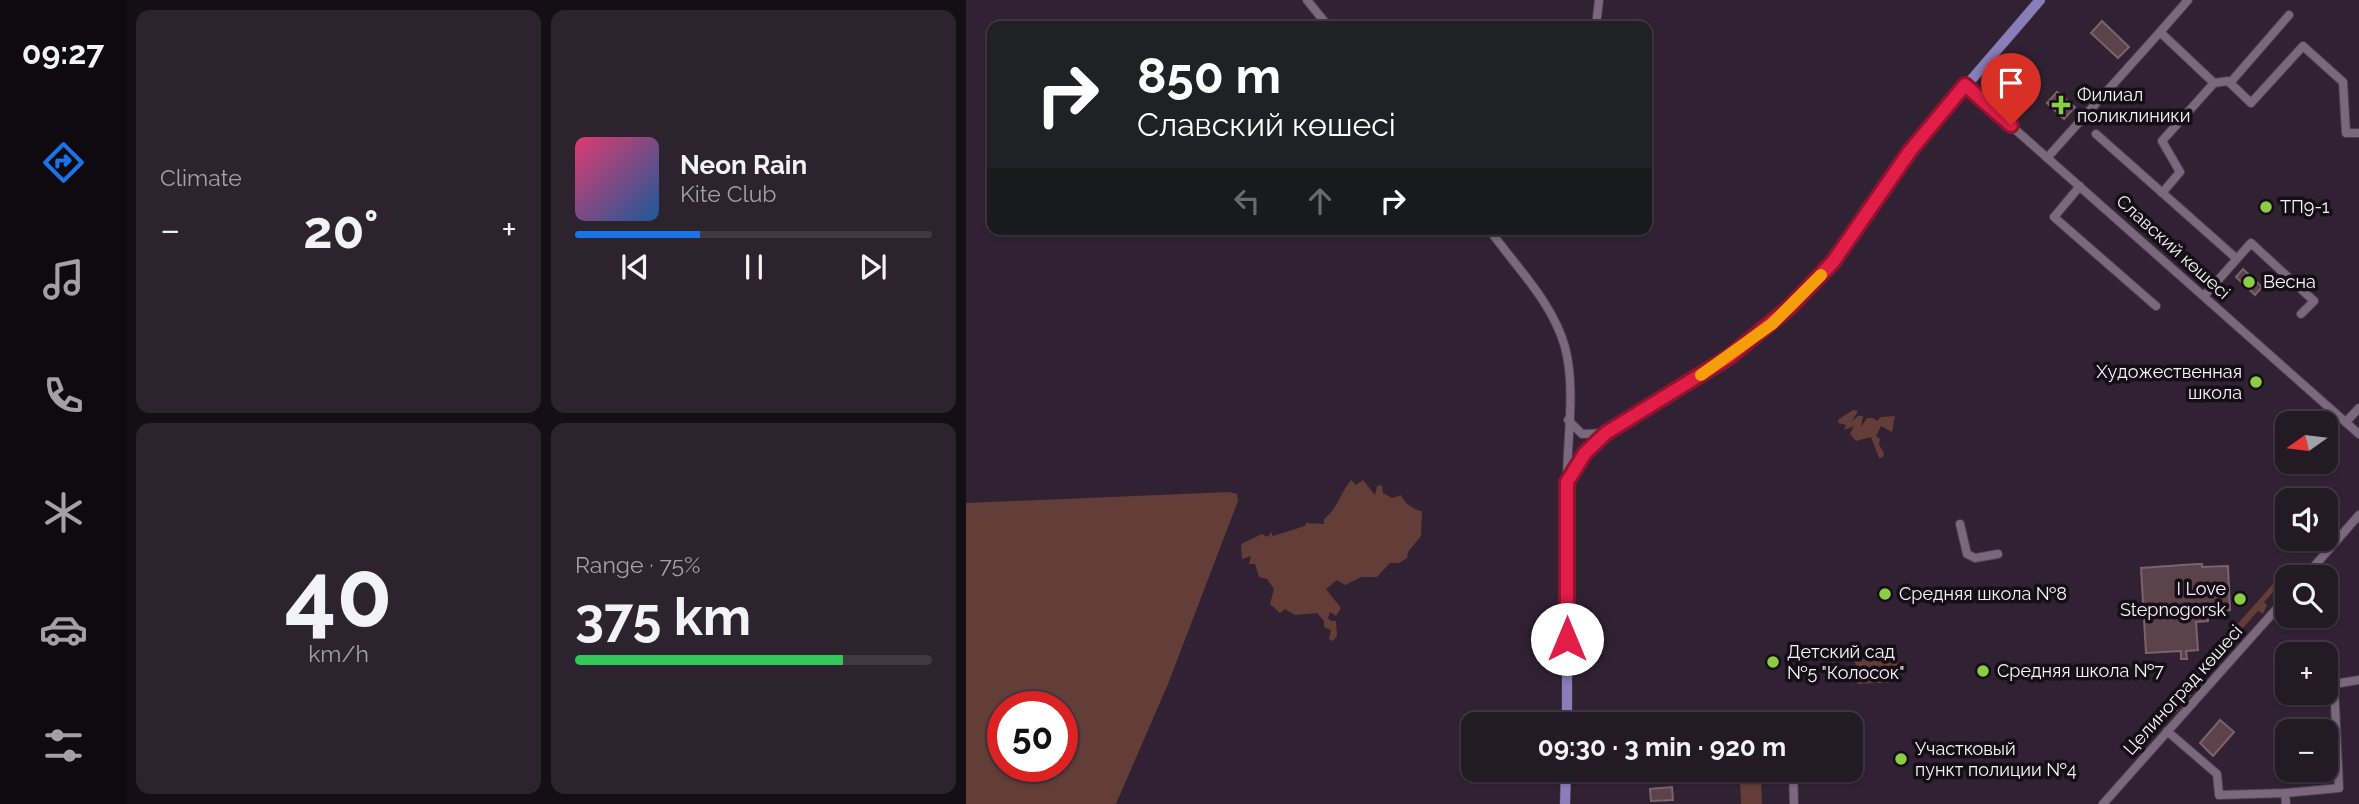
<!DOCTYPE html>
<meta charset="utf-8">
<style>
body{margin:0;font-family:Raleway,sans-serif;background:#2c232e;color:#f1f3f6;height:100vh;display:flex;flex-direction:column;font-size:26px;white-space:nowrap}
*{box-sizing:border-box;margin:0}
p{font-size:23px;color:#a3a1a7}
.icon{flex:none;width:38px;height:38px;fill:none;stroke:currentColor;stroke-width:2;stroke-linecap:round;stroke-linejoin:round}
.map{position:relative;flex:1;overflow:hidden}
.sheet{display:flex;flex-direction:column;gap:10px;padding:10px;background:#140e15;width:840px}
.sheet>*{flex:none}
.hud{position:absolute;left:21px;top:21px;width:665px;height:214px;border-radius:14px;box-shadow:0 2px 5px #0004,0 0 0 2px #413843;background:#202124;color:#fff;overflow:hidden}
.needle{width:46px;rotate:256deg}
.tools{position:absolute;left:1309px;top:411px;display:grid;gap:14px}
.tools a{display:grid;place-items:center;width:63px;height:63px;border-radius:14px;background:#241a26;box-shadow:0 2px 5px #0004,0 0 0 2px #413843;font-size:35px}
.speed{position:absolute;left:21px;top:691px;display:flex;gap:14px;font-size:35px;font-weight:700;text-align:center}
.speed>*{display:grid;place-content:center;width:91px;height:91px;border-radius:50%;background:#241a26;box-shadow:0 2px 5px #0004,0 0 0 2px #413843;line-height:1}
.speed .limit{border:10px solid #d22;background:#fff;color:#111}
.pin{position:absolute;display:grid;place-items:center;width:60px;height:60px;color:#fff;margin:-72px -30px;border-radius:50% 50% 50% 0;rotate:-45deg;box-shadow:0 0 7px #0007}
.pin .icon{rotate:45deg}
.me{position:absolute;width:77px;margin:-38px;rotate:0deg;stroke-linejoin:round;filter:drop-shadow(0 0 5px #0008)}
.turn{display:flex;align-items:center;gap:24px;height:147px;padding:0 35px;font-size:32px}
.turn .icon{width:91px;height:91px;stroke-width:2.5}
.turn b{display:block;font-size:49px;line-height:60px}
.lanes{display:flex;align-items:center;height:66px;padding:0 35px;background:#0003;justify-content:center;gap:35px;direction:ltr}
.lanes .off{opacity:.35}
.big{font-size:52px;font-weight:700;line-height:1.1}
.sheet .tile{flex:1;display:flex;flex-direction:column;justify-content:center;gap:10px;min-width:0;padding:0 24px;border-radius:14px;background:#2c232e}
.sheet .dial{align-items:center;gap:0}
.dial b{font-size:91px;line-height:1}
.song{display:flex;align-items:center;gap:21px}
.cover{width:84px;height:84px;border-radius:10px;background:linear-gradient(135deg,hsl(340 70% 55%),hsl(210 70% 35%))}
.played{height:7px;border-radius:4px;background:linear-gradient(90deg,#1a73e8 35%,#413843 35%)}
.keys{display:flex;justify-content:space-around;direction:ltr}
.heat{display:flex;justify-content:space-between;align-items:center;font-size:38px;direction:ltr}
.charge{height:10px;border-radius:5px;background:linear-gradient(90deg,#34c759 75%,#413843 0)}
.sheet .tiles{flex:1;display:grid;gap:10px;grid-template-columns:repeat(2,1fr)}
.trip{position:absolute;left:495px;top:712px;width:402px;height:70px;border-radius:14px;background:#241a26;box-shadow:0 2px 5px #0004,0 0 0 2px #413843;font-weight:700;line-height:70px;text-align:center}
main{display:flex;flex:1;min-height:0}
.dock{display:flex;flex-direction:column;width:126px;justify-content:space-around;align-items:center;background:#0e0a0f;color:#a3a1a7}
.dock .icon{width:49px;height:49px}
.dock .current{color:#1a73e8}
.dock b{font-size:32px;color:#f1f3f6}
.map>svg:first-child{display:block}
.green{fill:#633d37;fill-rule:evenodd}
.building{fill:#5c424b;stroke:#7d616b;stroke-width:2}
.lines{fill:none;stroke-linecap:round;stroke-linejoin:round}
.minor-casing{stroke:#4a3e4d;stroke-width:10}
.major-casing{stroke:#4a3e4d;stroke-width:11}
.minor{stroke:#7a687d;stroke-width:8}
.major{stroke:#8a7eba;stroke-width:10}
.route-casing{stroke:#92132f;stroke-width:18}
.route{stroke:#e11d48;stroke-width:12}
.slow{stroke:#f59e0b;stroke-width:12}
.poi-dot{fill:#8bce46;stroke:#150e16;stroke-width:2.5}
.labels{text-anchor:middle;stroke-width:7;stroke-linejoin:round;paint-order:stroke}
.poi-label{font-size:18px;fill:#fbf1fd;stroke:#150e16;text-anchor:start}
.street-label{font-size:18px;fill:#fbf1fd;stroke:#150e16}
</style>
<main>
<nav class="dock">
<b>09:27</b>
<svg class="icon current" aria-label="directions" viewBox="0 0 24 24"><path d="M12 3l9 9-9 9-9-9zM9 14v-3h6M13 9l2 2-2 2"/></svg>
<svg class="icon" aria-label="music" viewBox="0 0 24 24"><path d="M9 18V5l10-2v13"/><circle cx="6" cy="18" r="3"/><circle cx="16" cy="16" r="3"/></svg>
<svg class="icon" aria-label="phone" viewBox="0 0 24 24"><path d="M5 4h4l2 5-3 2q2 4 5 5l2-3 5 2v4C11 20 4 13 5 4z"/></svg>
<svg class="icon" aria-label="climate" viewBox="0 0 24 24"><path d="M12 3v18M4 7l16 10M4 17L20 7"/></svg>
<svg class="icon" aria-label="car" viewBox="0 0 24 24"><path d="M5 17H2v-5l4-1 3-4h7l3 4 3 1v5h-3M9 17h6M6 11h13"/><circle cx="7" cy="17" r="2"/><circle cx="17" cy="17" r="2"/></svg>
<svg class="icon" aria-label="filters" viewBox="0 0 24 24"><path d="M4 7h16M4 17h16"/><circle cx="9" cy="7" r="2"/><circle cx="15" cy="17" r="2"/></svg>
</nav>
<section class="sheet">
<div class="tiles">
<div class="tile"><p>Climate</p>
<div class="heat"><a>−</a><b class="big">20°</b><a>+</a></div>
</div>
<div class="tile">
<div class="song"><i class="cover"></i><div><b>Neon Rain</b><p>Kite Club</p></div></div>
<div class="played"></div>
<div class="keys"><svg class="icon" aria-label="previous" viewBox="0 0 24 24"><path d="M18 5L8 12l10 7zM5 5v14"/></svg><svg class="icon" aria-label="pause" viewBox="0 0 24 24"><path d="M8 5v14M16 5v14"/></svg><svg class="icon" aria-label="next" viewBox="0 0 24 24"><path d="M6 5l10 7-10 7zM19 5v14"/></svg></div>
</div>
<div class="tile dial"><b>40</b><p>km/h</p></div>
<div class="tile"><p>Range · 75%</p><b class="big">375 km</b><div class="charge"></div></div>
</div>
</section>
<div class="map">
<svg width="1393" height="804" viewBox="0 0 1393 804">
<rect width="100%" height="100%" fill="#302233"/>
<path class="green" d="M887 410 892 411 886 421 892 416H897L895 427 901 418H907L911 421 915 417 929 416 926 432 915 426 910 436 914 439 913 445 918 453 917 457 913 458 905 437 890 441 884 434 888 426 878 430 880 425 872 423 873 419Z
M385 480 390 485 397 480 409 495 411 486 416 485 417 493 426 498 435 495C437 502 449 511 456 511L455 536 442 552 441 558 433 563H424L411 577H395L379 585 371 580 360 589 375 608 370 616 364 612 362 618 365 621H370L371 636 367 641 363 639 365 630 358 627V621L351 613 329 615 319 609 314 613 304 604 308 589 301 579 293 577 289 564H283L285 556 276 559 275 544 296 534 301 537 306 532V536L310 535 339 526 340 523 358 524V519C373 507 373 495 385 480Z
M263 492 271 494 272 501 202 684 150 804H0V503ZM37 707H96V766H37Z
M1307 584 1311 588 1298 602 1301 605 1297 614 1292 611 1236 674 1238 681 1208 715H1202L1196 709Z
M932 657 934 682 891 684 889 659Z
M795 778 796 804H775L774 779Z"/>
<path class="building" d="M1136 21 1163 47 1152 58 1125 33Z
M1091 92 1109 107 1098 119 1081 103Z
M1277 269 1296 287 1289 295 1270 277Z
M1231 564H1236V567L1262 566 1264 610 1242 611V621L1230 622 1232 650 1220 651 1221 659H1215V651L1180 653 1175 568Z
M1254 720 1268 732 1247 756 1234 743Z
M706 787 707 800 685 801 684 789Z"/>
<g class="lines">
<defs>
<path id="minor" d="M341 0 362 26
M630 26 633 0
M1194 32 1222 0
M1264 83 1323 15
M999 85 1393 434
M1130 134 1271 259
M1081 158 1194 32 1248 83 1262 81 1285 103 1337 46 1377 82 1380 133H1393
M1114 186 1088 217 1190 306
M1196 193 1214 172 1196 141 1248 83
M523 229C549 266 586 301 599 347 610 389 601 438 601 482
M1238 296 1285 243 1348 301 1335 314
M602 420 616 434 640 433
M1380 422 1393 408
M994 524 1001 554 1009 558 1032 554
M1338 578 1393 515
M1201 731 1251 774 1253 795 1319 793 1320 804
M827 770 828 804
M1319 793 1373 788 1368 684 1393 680
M1137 804 1321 597"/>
<path id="major" d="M601 724V482L619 453 632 439 780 345 805 324 856 274 881 244 944 151 1074 0
M599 804 600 770"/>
</defs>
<use href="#minor" class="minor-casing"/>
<use href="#major" class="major-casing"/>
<use href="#minor" class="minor"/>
<use href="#major" class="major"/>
</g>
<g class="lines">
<defs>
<path id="route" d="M601 639V482L619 453 640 433 763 357 824 307 867 262 944 151 999 85 1045 125"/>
</defs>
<use href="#route" class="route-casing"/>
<use href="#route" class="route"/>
<path class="slow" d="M735 375 806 324 855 275"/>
</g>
<g class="poi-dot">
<path d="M1091.5 94.5h7v7h7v7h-7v7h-7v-7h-7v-7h7z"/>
<circle cx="1300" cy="207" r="7"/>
<circle cx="1283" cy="282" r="7"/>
<circle cx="1290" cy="382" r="7"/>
<circle cx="919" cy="594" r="7"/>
<circle cx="1274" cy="599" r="7"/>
<circle cx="807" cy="662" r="7"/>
<circle cx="1017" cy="671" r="7"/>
<circle cx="935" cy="759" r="7"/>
</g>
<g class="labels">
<g class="poi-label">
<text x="1111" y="101">Филиал<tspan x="1111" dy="21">поликлиники</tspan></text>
<text x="1314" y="213">ТП9-1</text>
<text x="1297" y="288">Весна</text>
<text x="1276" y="378" text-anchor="end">Художественная<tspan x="1276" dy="21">школа</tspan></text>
<text x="1260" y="595" text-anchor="end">I Love<tspan x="1260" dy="21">Stepnogorsk</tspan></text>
<text x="933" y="600">Средняя школа №8</text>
<text x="821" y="658">Детский сад<tspan x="821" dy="21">№5 "Колосок"</tspan></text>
<text x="1031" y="677">Средняя школа №7</text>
<text x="949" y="755">Участковый<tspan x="949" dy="21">пункт полиции №4</tspan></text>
</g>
<g class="street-label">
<text transform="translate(1207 247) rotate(42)" y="6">Славский көшесі</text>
<text transform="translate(1217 690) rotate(-48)" y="6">Целиноград көшесі</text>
</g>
</g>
</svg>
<div class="tools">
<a><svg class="needle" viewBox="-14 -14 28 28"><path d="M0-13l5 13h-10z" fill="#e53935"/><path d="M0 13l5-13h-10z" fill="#a3a1a7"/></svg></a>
<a><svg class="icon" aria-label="sound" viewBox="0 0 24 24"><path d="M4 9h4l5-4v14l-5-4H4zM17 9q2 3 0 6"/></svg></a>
<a><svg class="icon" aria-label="search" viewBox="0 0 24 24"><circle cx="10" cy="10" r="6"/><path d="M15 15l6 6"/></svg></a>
<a>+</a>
<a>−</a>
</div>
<div class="speed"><div class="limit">50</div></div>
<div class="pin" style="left:1045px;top:125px;background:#d93025"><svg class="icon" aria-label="arrive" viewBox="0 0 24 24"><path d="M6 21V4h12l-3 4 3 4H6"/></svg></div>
<svg class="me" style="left:601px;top:639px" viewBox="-20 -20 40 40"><circle r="19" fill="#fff"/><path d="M0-13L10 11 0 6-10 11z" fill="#e11d48"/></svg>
<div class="trip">09:30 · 3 min · 920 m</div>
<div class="hud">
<div class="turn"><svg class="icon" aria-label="right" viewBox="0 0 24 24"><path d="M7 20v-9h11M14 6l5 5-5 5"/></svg><div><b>850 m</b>Славский көшесі</div></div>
<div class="lanes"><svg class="icon off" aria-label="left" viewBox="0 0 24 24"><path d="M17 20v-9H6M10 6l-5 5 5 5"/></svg><svg class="icon off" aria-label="ahead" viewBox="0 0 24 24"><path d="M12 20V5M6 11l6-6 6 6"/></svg><svg class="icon" aria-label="right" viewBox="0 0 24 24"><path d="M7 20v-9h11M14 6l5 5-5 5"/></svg></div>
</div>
</div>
</main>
